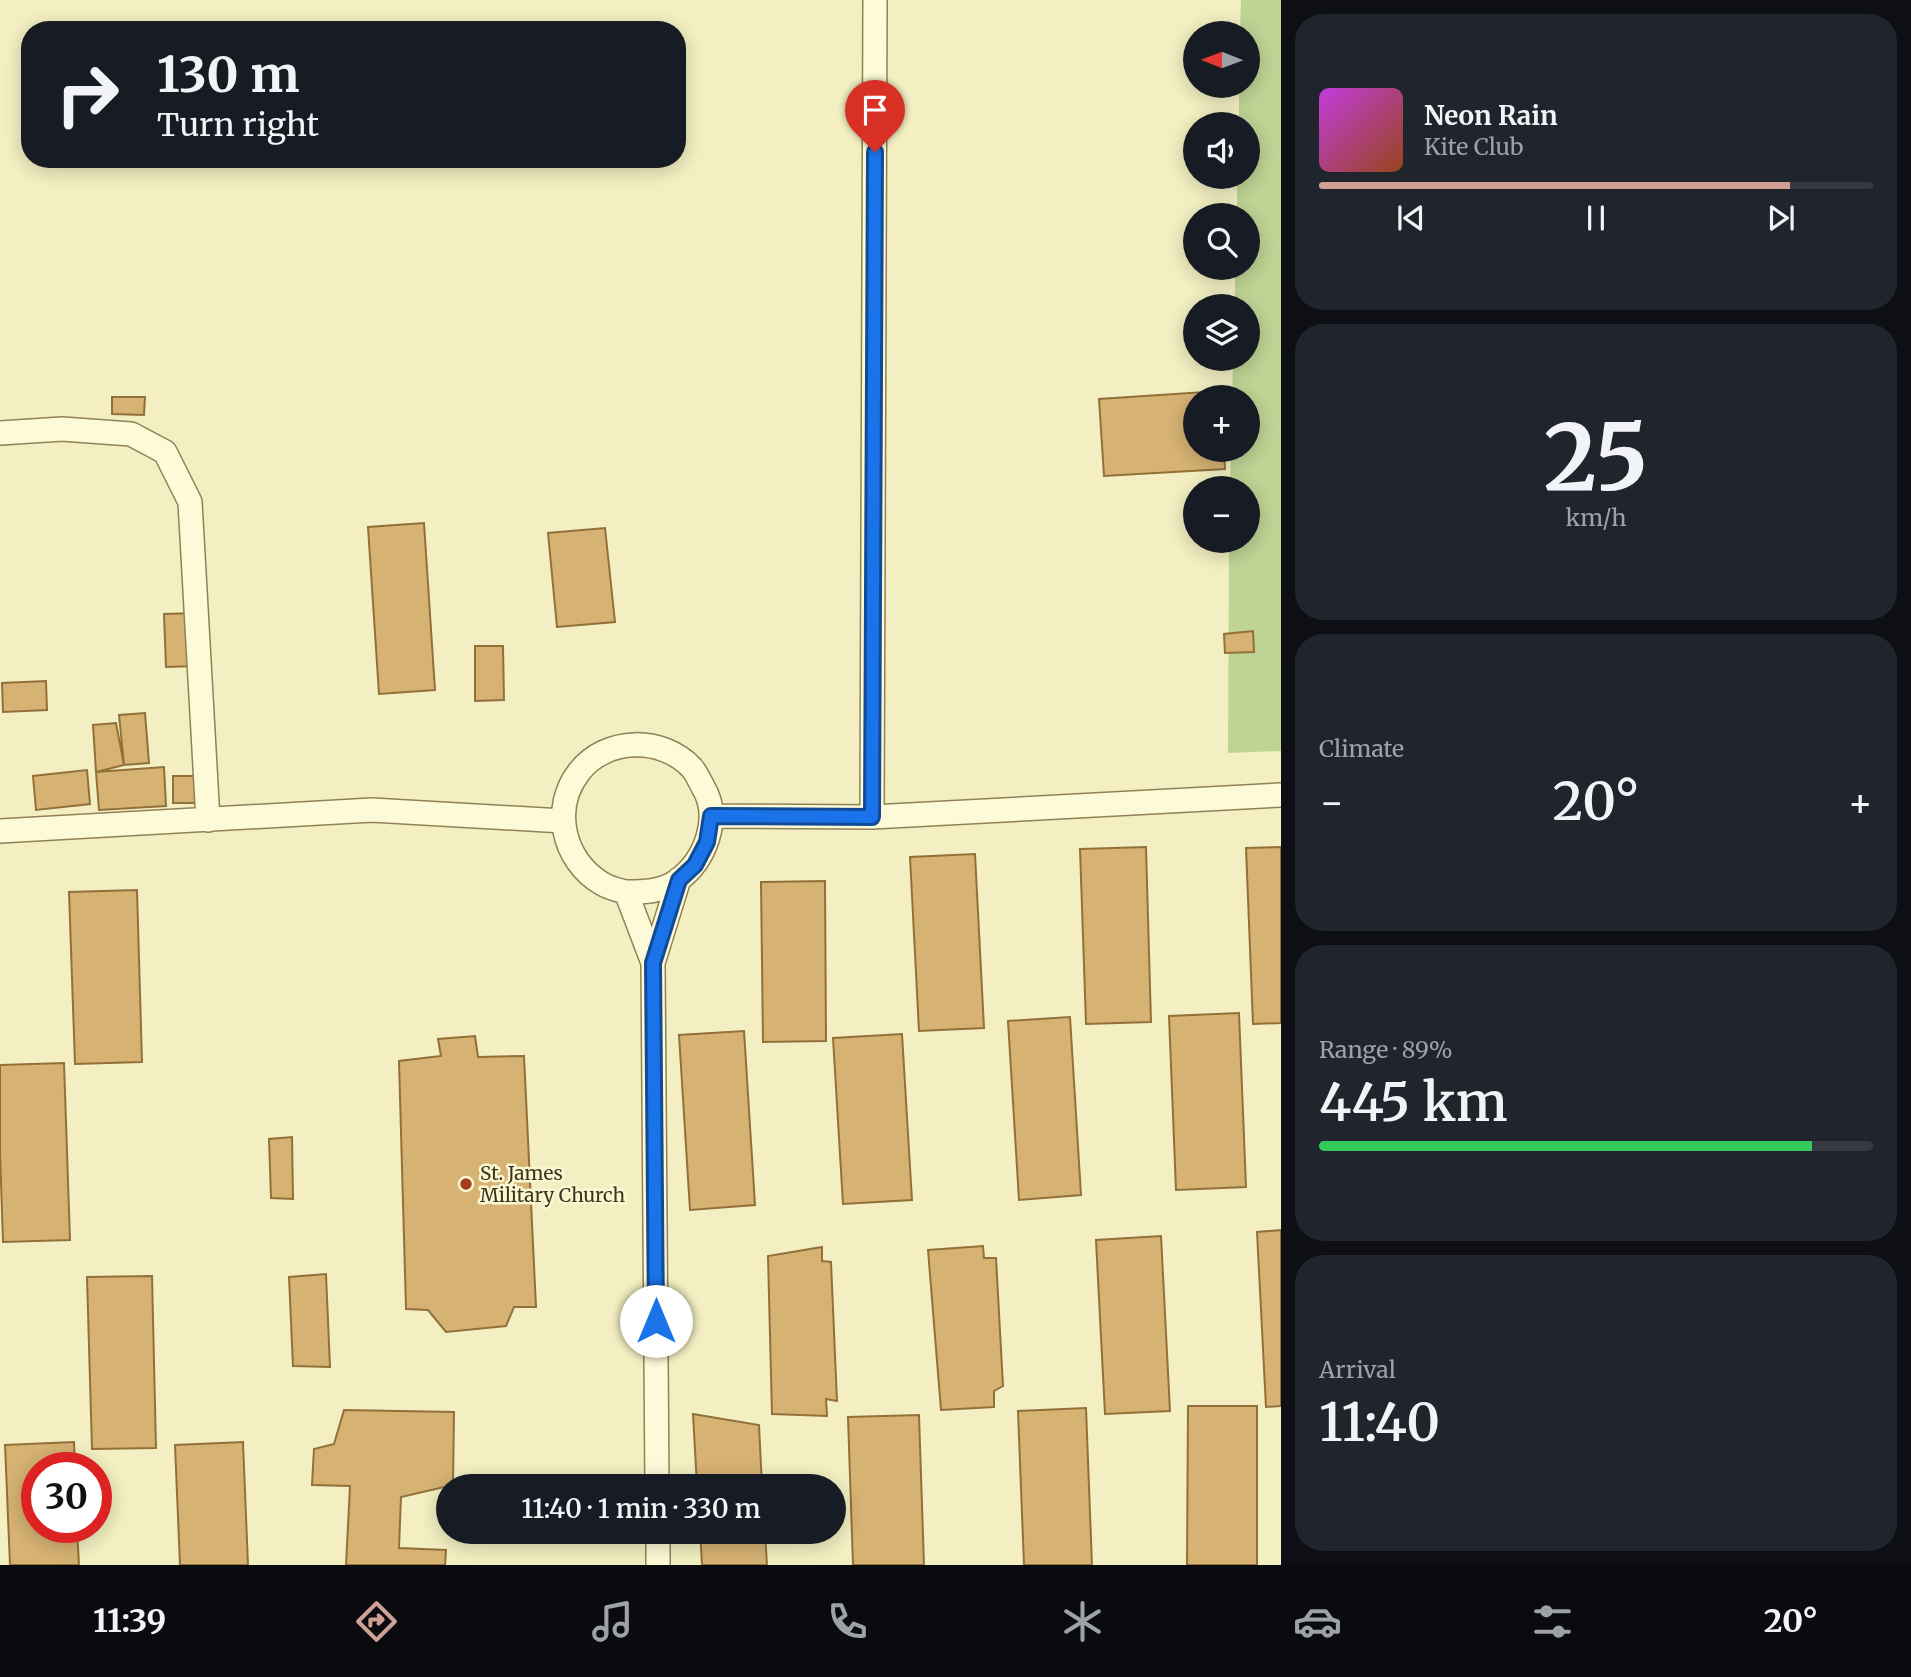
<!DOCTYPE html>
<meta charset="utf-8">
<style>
body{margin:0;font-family:Merriweather,serif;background:#20242c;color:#f1f3f6;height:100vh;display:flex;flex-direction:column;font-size:26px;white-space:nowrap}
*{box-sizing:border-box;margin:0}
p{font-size:23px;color:#9ea1a6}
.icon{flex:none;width:38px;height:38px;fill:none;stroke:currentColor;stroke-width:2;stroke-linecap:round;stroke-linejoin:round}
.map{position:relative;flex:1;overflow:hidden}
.details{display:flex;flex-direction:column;gap:14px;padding:14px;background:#0d0f14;width:630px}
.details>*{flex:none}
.hud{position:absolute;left:21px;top:21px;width:665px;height:147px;border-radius:28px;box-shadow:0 4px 18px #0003;background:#171b24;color:#f1f3f6;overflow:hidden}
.needle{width:46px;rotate:271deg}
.fabs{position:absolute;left:1183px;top:21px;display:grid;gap:14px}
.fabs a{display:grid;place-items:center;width:77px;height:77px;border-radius:50%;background:#171b24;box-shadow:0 4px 18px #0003;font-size:35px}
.speed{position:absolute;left:21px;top:1452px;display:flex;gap:14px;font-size:35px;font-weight:700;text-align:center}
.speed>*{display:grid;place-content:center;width:91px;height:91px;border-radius:50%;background:#171b24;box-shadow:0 4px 18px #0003;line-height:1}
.speed .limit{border:10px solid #d22;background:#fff;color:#111}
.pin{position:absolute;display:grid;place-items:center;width:60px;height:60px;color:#fff;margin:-72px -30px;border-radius:50% 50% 50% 0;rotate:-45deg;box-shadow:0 0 7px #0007}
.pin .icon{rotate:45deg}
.me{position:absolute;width:77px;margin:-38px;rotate:0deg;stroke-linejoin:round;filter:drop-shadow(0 0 5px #0008)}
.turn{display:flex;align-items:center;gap:24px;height:147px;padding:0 21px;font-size:32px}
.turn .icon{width:91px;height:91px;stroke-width:2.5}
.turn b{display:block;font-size:49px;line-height:60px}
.big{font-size:52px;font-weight:600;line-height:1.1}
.details .card{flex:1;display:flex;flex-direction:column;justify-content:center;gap:10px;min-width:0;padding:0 24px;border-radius:28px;background:#20242c}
.details .dial{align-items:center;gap:0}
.dial b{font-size:91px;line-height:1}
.song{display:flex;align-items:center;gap:21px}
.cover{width:84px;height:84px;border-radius:10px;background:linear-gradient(135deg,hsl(290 70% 55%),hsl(20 70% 35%))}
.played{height:7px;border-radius:4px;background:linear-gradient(90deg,#d0a095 85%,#363941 85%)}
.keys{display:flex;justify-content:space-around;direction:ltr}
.heat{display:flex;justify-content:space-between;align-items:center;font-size:38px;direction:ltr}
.charge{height:10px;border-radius:5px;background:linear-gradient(90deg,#34c759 89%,#363941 0)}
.trip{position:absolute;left:436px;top:1474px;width:410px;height:70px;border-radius:35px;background:#171b24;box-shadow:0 4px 18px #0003;font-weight:600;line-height:70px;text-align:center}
.menu{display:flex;height:112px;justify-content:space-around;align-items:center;background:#090b0e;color:#9ea1a6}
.menu .icon{width:49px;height:49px}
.menu .selected{color:#d0a095}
.menu b{font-size:32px;color:#f1f3f6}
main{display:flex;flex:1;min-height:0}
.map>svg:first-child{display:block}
.green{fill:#bed394}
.building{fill:#d6b273;stroke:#927039;stroke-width:2}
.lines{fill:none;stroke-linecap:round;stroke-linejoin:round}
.minor-casing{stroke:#908156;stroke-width:26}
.minor{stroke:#fdfad7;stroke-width:23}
.route-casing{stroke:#114b97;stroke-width:18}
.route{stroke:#1a73e8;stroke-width:12}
.poi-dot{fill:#a73b1e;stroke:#faf7d3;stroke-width:2.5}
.labels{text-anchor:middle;stroke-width:5;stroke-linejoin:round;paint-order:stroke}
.poi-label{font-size:19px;fill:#3e341c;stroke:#faf7d3;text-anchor:start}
</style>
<main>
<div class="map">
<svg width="1281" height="1565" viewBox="0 0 1281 1565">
<rect width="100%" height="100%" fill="#f3efc2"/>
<path class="green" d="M1241 0H1281V751L1228 753 1229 541H1248V488H1230L1231 450H1248V397H1232L1233 359H1248V306H1235V268H1248V215H1237V177H1248V124H1239V86H1248V33H1240Z"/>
<path class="building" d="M1220 391V397H1195V450H1224L1225 469 1104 476 1099 399Z
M112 397H145L144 415 112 414Z
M424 523 435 690 379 694 368 527Z
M605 528 615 622 557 627 548 533Z
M197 613 198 666 166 667 164 614Z
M1253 631 1254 652 1225 653 1224 634Z
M475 646H503L504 700 475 701Z
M46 681 47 710 3 712 2 683Z
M145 713 149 763 124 765 119 715Z
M116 723 124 765 96 772 93 725Z
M164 767 166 806 99 810 96 772Z
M87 770 90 804 36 810 33 776Z
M173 776H206V803H173Z
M1146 847 1151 1022 1086 1024 1080 849Z
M1281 847V1023L1253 1024 1246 848Z
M975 854 984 1028 919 1031 910 857Z
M825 881 826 1041 763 1042 761 882Z
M137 890 142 1062 75 1064 69 892Z
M1239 1013 1246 1187 1176 1190 1169 1016Z
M1070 1017 1081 1195 1019 1200 1008 1021Z
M744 1031 755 1205 690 1210 679 1035Z
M902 1034 912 1200 843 1204 833 1038Z
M475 1036 478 1057 524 1056 536 1307H514L506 1326 446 1332 428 1310 406 1309 399 1061 441 1056 438 1039Z
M64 1063 70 1240 3 1242 0 1152V1065Z
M292 1137 293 1199 271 1198 269 1139Z
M1281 1230V1406L1266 1407 1257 1232Z
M1161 1236 1170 1411 1105 1414 1096 1240Z
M983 1246 984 1258H996L1003 1386 994 1391V1407L941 1410 928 1250Z
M822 1247V1261L831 1262 837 1401 826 1399 827 1416 772 1414 768 1256Z
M326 1274 330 1367 293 1366 289 1277Z
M152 1276 156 1448 92 1449 87 1277Z
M1188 1406H1257V1565H1187Z
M1086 1408 1092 1565H1024L1018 1411Z
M344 1410 454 1412 453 1485 401 1497 399 1548 446 1550 445 1565H346L350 1486 312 1485 314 1449 334 1444Z
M693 1414 759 1425 762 1486H697Z
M919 1415 924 1565H853L848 1417Z
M74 1442 75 1468H37V1528H77L79 1565H10L5 1445Z
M243 1442 248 1565H180L175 1445Z
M700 1531H765L767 1565H702Z"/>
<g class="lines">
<defs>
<path id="minor" d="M0 433 62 429 131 434 165 452 190 502 208 820
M711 816 872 817 1281 795
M872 817 875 0
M0 831 372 810 563 821
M626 892C643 892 662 892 677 881 705 861 722 818 703 787 700 781 696 773 692 768 662 736 606 737 579 772 551 808 563 860 601 883 608 888 618 890 626 892L653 963
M657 1486 653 963 679 879
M658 1531V1565"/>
</defs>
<use href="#minor" class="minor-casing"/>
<use href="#minor" class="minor"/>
</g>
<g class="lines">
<defs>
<path id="route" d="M656 1321 653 963 679 880 695 865 707 842 711 816 872 817 875 152"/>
</defs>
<use href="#route" class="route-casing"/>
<use href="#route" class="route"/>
</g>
<circle class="poi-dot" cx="466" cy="1184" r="7"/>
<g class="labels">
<g class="poi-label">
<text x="480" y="1180">St. James<tspan x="480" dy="22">Military Church</tspan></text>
</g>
</g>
</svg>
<div class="fabs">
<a><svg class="needle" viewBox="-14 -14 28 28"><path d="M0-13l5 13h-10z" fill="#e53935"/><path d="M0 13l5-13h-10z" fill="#9ea1a6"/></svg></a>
<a><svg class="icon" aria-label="sound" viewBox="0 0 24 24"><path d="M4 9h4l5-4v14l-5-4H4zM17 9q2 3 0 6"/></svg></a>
<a><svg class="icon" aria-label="search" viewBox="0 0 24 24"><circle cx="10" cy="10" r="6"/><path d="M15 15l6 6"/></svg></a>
<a><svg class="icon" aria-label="layers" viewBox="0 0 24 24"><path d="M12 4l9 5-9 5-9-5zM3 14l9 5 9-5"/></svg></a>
<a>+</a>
<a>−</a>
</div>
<div class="speed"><div class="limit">30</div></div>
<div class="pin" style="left:875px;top:152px;background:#d93025"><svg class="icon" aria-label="arrive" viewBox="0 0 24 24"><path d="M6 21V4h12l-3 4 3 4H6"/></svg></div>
<svg class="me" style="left:656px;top:1321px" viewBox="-20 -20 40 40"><circle r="19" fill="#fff"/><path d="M0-13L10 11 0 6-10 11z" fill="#1a73e8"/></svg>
<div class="trip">11:40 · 1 min · 330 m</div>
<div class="hud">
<div class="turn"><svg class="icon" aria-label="right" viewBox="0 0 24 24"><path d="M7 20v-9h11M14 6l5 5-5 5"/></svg><div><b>130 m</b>Turn right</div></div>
</div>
</div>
<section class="details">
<div class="card">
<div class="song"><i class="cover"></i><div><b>Neon Rain</b><p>Kite Club</p></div></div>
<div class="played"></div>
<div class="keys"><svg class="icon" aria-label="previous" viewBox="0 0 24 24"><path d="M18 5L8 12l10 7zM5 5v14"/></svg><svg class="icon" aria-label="pause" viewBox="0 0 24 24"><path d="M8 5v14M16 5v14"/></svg><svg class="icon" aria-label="next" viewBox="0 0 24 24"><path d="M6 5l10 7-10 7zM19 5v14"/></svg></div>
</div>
<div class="card dial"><b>25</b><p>km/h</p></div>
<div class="card"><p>Climate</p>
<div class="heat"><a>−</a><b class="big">20°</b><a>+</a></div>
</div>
<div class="card"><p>Range · 89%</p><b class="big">445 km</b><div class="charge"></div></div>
<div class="card"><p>Arrival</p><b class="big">11:40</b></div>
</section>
</main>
<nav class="menu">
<b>11:39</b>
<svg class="icon selected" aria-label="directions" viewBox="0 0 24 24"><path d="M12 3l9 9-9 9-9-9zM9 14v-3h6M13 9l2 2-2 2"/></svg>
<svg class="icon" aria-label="music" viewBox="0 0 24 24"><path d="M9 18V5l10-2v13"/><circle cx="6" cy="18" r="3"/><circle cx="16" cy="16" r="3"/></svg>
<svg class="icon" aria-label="phone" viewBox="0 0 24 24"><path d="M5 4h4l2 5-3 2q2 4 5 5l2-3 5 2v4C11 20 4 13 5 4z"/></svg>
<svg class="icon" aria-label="climate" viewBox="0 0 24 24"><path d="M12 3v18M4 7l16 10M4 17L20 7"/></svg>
<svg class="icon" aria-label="car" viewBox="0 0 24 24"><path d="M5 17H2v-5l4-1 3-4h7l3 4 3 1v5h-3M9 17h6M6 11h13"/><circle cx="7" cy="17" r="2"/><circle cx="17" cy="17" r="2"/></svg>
<svg class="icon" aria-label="filters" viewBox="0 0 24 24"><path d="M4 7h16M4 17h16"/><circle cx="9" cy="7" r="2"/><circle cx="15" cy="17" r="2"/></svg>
<b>20°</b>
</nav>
